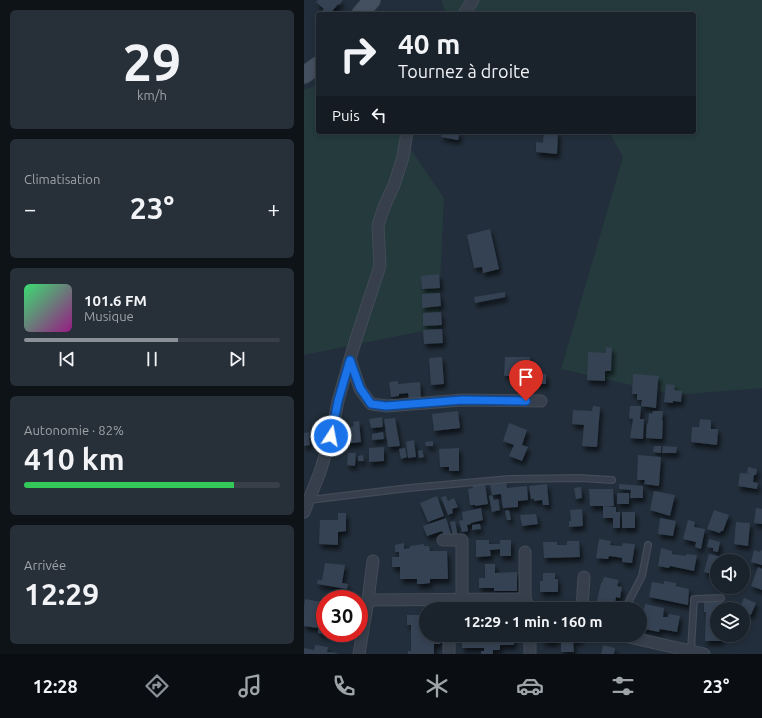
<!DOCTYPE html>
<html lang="fr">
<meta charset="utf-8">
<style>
body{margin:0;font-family:Ubuntu,sans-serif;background:#272f38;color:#f1f3f6;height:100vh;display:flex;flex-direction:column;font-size:15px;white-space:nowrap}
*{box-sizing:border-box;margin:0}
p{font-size:13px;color:#9fa4a9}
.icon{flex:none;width:22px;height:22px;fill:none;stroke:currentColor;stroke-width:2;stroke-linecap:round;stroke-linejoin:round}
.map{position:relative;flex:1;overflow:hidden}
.drawer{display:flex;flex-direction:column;gap:10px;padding:10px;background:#0e1318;width:304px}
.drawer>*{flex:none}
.guide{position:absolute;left:12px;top:12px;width:380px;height:122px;border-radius:4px;box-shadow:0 2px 6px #0003,0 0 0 1px #383f48;background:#1a222c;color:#f1f3f6;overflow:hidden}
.tools{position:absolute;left:406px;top:554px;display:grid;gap:8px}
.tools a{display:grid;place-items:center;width:40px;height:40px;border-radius:50%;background:#1a222c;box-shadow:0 2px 6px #0003,0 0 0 1px #383f48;font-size:20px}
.speed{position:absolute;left:12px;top:590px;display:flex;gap:8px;font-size:20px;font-weight:700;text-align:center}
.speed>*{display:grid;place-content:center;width:52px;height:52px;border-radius:50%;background:#1a222c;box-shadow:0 2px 6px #0003,0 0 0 1px #383f48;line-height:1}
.speed .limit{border:6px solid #d22;background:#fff;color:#111}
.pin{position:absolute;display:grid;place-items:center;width:34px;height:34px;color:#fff;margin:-41px -17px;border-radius:50% 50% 50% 0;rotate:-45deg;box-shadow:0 0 4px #0007}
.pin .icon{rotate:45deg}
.me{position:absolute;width:44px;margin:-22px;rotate:11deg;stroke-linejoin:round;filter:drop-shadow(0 0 3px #0008)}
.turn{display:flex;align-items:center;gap:14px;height:84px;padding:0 16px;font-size:18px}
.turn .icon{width:52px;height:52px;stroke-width:2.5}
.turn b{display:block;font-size:28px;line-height:34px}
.then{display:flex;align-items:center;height:38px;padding:0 16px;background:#0003;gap:8px;font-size:15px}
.big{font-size:30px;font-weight:700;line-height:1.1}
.drawer .tile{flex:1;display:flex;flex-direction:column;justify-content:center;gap:6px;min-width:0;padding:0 14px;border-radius:6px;background:#272f38}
.drawer .dial{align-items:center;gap:0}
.dial b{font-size:52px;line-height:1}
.song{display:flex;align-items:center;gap:12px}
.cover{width:48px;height:48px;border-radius:6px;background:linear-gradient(135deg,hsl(140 70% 55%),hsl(310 70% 35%))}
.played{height:4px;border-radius:2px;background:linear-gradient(90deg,#8c9099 60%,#383f48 60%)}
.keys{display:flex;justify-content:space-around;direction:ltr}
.heat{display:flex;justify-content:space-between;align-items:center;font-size:22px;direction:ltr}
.charge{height:6px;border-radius:3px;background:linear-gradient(90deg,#34c759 82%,#383f48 0)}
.trip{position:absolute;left:115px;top:602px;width:228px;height:40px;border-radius:20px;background:#1a222c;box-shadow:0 2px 6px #0003,0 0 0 1px #383f48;font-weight:700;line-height:40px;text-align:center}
.tabs{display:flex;height:64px;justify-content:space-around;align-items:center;background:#0a0e12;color:#9fa4a9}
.tabs .icon{width:28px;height:28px}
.tabs .selected{color:#8c9099}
.tabs b{font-size:18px;color:#f1f3f6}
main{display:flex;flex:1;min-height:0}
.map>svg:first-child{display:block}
.green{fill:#243a3c}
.building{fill:#344252;filter:url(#shadow)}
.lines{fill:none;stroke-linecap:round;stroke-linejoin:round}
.lane-casing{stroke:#424b57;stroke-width:8}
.street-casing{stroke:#424b57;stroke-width:13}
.secondary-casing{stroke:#424b57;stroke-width:18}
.lane{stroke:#363f4b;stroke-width:5.5}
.street{stroke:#363f4b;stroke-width:11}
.secondary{stroke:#444f5f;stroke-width:16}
.route-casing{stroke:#114b97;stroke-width:10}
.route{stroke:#1a73e8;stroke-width:7}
</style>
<main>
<section class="drawer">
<div class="tile dial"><b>29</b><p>km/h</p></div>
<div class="tile"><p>Climatisation</p>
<div class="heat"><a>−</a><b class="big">23°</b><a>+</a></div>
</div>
<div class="tile">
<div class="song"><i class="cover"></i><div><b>101.6 FM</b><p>Musique</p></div></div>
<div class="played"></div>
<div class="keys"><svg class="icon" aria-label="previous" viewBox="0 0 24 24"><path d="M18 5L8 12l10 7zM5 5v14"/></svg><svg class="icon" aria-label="pause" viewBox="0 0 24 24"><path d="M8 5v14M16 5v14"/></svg><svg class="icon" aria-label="next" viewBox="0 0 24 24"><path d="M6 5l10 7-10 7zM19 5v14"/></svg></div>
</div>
<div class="tile"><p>Autonomie · 82%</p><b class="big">410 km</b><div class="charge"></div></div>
<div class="tile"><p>Arrivée</p><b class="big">12:29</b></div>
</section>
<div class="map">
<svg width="458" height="654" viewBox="0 0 458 654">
<defs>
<filter id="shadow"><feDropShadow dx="2.5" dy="4.5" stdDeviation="2" flood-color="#0009"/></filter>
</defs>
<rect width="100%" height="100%" fill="#222e3b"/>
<path class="green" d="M137 0H458V388L371 395 257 369 319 157 305 132H390V14H142Z
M14 86V132H95L140 198 134 328 0 355V89Z"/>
<path class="building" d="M14 0H39L35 5 34 4 26 14H17L16 13 20 9 12 2Z
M138 132H156L154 140 137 137Z
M240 132H254L253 154 232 152V142L239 143Z
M186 229 195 269 179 273 178 267 170 268 163 235Z
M135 274 136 288 118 289 117 276Z
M201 292V297L171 303 170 297Z
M136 293 137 306 118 308V294Z
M137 312 138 325 119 326V313Z
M138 329 139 343 120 344 119 330Z
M302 347 308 348 307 371H301V381L283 380 284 352 302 353Z
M138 357 140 384 127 385 125 358Z
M201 357H226L225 373 242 374V384H230V376H200Z
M329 374 355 376 354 381 352 408 337 406 336 419H340L339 439 326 438 329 419 325 418 326 406H337L338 400H333V394H328Z
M94 381V384L116 382 117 399 105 400 104 393 95 394V396L87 397 85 382Z
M362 384 371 385 370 390 378 391 377 402 369 401V403L360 402Z
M289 406 296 407 293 447 278 446 280 425 268 424 269 410 288 411Z
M154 411 156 428 130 431 128 414Z
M349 411H359L358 420H359L358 439 342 438 343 423 344 424 345 413 348 414Z
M78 417 79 427 67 428 65 419Z
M91 418 96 446 84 447 80 419Z
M396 419 407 420V429H414L413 445 387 442 388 427H395Z
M55 421 57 442 40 444 38 428 50 426 49 422Z
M205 423 223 430 218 445 224 447 218 461 205 456 210 445 199 441Z
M5 432 6 438H5L6 445 0 446V433Z
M79 432 80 439 68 440V434Z
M110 440 112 457 104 458 102 442Z
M129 441V446H122L121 442Z
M350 446H357V453L349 452Z
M359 446 373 447 372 453H358Z
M80 447V461L65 462V448Z
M101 448 103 457 97 459 95 449Z
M155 448V471H145V467H136L135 449Z
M118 450 120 457 115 458 114 451Z
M44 453H52L51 466 43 465Z
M59 455 60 461H54V456Z
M334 455 357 457 355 486 340 484 341 480H333Z
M444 467 453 469 452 475H450L449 482 454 483 453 489 434 486 436 473 447 474 443 473Z
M202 483 203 488 223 486 224 500 214 501V507L199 508 197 494 188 495 186 484Z
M181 484 184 504 171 506V505H166L164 489 169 488 168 485Z
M243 484 245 505H239L238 500 230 501V499H227L225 486Z
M315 484 339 486V498H326L327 490 315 489Z
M277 487 278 498 272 499 270 488Z
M285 489H309L310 506H286Z
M350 491 371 495 366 516 346 510Z
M313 493H325V504H313Z
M188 495 190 500 194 499 196 510 188 512 185 496Z
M133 496 140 516 124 522 116 503Z
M142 496 144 501 150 498 154 507 148 509 149 513 144 515 137 497Z
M299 506 312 507V512H316V528H309V518H299Z
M177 508 179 520 167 523V524L163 525 164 531 158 532 155 521 159 520 158 512Z
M452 508 458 509V524L450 523Z
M278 509 279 526 265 527V521H267L266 510Z
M205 510 207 520H203L201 511Z
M410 510 425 515 419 531H417L416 533 403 529Z
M318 512H331V528H318Z
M34 513H42V531L34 532V545L15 544 16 520H34Z
M232 514 234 524 218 526 216 515Z
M142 518 148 537 141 538 138 531 123 536 119 526Z
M356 518 372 521 369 536 354 534Z
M384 520 391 522 390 527 401 529 397 549 391 547 392 542 379 539Z
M151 521 154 537H149L146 522Z
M432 522 446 523 444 546 430 544Z
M176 524 177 529 168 530V525Z
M295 539 307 541 306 545 314 546H318L319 543 331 544 328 563 318 562V558L313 557 305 556 304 559 292 558Z
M405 539 416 542 414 552 409 551V548L403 547Z
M172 540H185V544H196V540H207V556H196V549L186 550 187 556 172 557Z
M263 541H275L276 557 240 558 239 542H253V545H263Z
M100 543V549L106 548V546L120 544V546H125L126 551H143L144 579H126V583L119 584H113V579H96V567H88V557H95V552H91V545Z
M357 548 368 551V554L382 556V554L393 555 390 571 366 566 365 568 354 566Z
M450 550 456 552 457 550 458 551V565L447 562Z
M405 554 426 559 425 561H413V575L400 572Z
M21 563 41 565 38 583 44 584 43 589 13 584 14 580H18Z
M181 564H191V573L213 572V591H190V588H175V578H181Z
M454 567 458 569V590L447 586Z
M239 573H251V579H254V592H236V581H239Z
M300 577 315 580 313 586 318 587 316 598 312 597 310 609H294L295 605H292L297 583H298Z
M360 581 372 583V586L385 589 384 605 345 597 348 582 360 584Z
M20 596 31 597V599H21V633H25L24 635 14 633V628L0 626V606L1 599 18 602Z
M440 598 452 603 447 615 439 612V609H435Z
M400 599H418V609H413V635H417V641H401L402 612H400Z
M341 604 360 608 359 617H364L365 614 376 616 373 632 356 629 355 632 336 628Z
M103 615H122V635H140L141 638H135L136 644H130V654H104V651H107V625H103Z
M158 635H210V645H196V650H189V654H177V651H180V648H158Z
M239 635H276V641H269L270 652H257V638H252V642H239Z
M11 645 24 647 23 652 33 653V654H0V648L10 650Z
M299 645 311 648 310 654H297Z"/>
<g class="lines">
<defs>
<path id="lane" d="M5 500 105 488 205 479 275 478 308 480
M322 609 325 601 338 576 344 545
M387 650 390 599 417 598"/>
<path id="street" d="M160 14 169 0
M46 359 56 389 67 404 83 406 158 400 237 401
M0 512 16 472 27 436 34 401 46 359 53 336 76 266 74 225 80 207 90 185 99 157 103 132
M139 540H158V599
M221 552V599L226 609
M64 600 69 561
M226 608 263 609
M278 609 280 577
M226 635V654
M316 635 400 654
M55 654 64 600 221 599
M145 654V635"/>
<path id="secondary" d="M56 14 68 0
M0 75 14 65"/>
</defs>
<use href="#lane" class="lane-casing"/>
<use href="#street" class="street-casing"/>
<use href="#secondary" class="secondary-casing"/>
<use href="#lane" class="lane"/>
<use href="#street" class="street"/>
<use href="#secondary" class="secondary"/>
</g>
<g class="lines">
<defs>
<path id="route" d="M27 436 34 401 46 360 56 388 67 404 82 406 158 400 222 401"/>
</defs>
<use href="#route" class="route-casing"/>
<use href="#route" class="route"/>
</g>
</svg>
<div class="tools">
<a><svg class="icon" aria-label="sound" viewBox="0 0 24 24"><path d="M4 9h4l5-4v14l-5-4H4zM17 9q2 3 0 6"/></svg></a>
<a><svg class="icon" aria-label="layers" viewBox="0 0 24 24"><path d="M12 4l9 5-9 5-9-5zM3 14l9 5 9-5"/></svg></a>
</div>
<div class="speed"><div class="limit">30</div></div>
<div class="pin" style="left:222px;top:401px;background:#d93025"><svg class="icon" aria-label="arrive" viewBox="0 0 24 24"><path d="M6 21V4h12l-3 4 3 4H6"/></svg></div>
<svg class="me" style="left:27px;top:436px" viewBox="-20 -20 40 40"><circle r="17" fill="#1a73e8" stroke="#fff" stroke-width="3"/><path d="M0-11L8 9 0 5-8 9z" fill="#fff"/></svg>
<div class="trip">12:29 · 1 min · 160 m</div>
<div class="guide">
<div class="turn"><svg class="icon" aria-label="right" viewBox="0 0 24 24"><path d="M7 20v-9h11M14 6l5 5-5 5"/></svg><div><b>40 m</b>Tournez à droite</div></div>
<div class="then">Puis<svg class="icon" aria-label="left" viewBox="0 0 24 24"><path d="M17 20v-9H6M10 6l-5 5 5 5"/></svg></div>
</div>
</div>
</main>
<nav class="tabs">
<b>12:28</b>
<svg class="icon selected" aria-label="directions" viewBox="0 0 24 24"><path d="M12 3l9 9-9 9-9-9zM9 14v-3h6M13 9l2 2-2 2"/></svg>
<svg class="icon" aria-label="music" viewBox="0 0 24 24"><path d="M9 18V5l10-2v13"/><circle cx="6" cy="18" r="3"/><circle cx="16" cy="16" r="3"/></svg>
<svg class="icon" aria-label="phone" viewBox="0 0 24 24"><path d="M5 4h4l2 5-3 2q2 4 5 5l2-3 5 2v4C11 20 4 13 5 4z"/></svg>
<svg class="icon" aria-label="climate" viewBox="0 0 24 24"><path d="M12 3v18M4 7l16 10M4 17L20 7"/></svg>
<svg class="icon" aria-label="car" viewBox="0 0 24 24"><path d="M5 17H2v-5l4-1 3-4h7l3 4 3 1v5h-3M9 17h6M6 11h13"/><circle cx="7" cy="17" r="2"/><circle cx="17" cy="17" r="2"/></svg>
<svg class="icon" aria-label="filters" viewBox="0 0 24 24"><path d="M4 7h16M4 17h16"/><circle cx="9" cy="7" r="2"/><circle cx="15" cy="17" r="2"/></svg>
<b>23°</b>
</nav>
